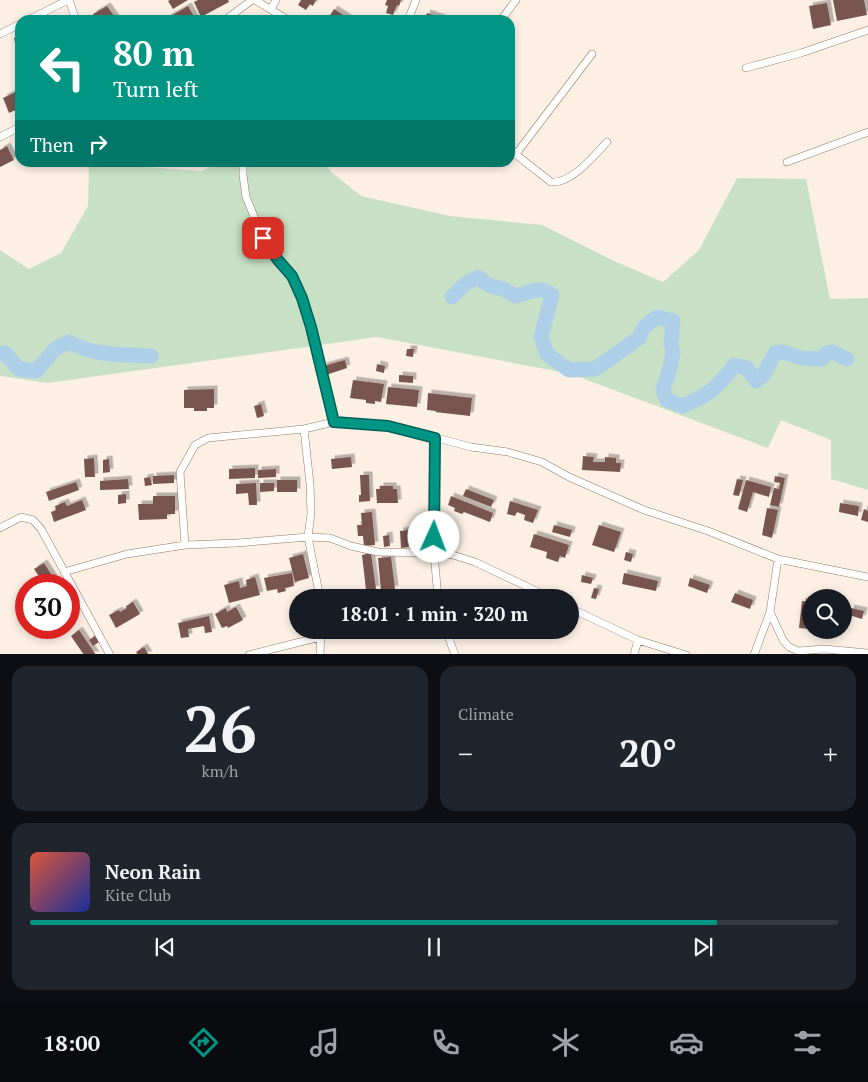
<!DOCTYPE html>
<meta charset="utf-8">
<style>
body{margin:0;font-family:"PT Serif",serif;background:#20242c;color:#f1f3f6;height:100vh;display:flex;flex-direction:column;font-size:19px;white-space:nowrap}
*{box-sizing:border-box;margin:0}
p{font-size:16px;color:#9ea1a6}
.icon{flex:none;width:28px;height:28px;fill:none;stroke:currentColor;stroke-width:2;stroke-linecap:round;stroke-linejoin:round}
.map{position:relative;height:654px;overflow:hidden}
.panel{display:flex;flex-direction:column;gap:12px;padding:12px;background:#0d0f14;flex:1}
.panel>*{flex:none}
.top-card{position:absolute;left:15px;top:15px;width:500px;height:152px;border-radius:15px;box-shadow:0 2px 8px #0003;background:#019584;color:#fff;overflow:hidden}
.tools{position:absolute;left:802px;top:589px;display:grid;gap:10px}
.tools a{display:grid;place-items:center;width:50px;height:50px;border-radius:50%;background:#171b24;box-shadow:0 2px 8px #0003;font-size:25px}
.speed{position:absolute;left:15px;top:574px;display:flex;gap:10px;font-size:25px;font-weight:700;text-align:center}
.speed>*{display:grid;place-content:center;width:65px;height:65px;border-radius:50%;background:#171b24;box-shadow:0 2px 8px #0003;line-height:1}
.speed .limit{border:8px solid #d22;background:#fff;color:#111}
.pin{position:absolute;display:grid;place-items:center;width:42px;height:42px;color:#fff;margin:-21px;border-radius:10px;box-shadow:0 2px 8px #0006}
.me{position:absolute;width:55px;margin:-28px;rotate:2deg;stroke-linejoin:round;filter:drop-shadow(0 0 4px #0008)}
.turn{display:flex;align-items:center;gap:18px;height:105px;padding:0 15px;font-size:22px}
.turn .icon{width:65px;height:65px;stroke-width:2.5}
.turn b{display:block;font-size:35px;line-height:42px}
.then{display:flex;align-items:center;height:48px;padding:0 15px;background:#0003;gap:10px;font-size:19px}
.big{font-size:38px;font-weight:600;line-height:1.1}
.panel .tile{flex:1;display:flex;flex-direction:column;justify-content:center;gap:8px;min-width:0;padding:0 18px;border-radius:15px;background:#20242c}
.panel .dial{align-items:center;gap:0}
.dial b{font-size:65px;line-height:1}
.song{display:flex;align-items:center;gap:15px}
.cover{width:60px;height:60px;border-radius:8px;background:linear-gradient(135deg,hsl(10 70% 55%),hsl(230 70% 35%))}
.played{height:5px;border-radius:2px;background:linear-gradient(90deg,#019584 85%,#363941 85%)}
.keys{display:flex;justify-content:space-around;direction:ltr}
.heat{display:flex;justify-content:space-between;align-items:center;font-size:28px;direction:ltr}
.panel .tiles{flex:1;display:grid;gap:12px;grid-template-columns:1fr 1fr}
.tile:last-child{grid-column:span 2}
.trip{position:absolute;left:289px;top:589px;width:290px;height:50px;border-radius:25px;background:#171b24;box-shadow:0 2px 8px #0003;font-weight:600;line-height:50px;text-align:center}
.dock{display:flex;height:80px;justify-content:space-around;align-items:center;background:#090b0e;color:#9ea1a6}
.dock .icon{width:35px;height:35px}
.dock .on{color:#019584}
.dock b{font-size:22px;color:#f1f3f6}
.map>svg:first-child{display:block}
.green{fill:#c8e1c6}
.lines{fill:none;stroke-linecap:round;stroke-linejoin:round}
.river{stroke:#aecfe8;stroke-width:15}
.building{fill:#795550;filter:url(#shadow)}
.minor-casing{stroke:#967a62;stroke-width:8}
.minor{stroke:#fff;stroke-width:7}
.route-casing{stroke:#016156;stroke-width:12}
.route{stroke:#019584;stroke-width:9}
</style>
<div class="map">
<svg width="868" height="655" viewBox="0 0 868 655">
<defs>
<filter id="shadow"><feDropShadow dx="3.5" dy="-3.5" stdDeviation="0" flood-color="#0004"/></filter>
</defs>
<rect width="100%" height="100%" fill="#fcf0e5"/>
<path class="green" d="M89 163 201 171 220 163H325L330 171 361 196 450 216 542 225 612 260 663 282 699 250 737 178 806 179 830 299 868 298V490L831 479V440L781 420 768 448 571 374 377 337 48 383 0 376V250L29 269 61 253 88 206Z"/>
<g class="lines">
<path class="river" d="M452 297 465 284 478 277 488 285 503 289 516 296C530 293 539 284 552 295L541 337 547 354 569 370 595 369 639 338 644 327 657 317 673 321 671 344 673 352 670 368 663 391 667 400 683 406C708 395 718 388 734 365L747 368 756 381 764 374 775 353 783 352 801 358 822 359 825 354 832 352 847 359
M0 354 5 353 19 369 36 371 55 349 69 342C97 357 120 354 151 356"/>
</g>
<path class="building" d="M170 0H188L173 9 168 1Z
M198 0H228L229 2 201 17 194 2Z
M301 0H316L313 6 310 4 306 10 298 5Z
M387 0H401L399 6 397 5 393 15 386 13 388 6 385 5Z
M833 0H864L867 15 837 21Z
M827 3 831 25 813 29 809 6Z
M107 6 117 20H96L93 14Z
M188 6 195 18 191 20H168L167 18Z
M334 9 351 20H327Z
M427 13 442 18V20H425Z
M20 35V54L16 48 14 38Z
M20 90V108L9 113 3 98Z
M7 146 14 160 0 167V150Z
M407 349H414L413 357 406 356Z
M345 360 347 368 326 375 323 366Z
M377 364 385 366 384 373 376 371Z
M399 375 413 376V383L399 382Z
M353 380 384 384 381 402 375 401V404L366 403V400L350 398Z
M388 387 419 390 417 407 386 404Z
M214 389V408H207V411H194V408H184V390Z
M428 393 472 398 470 416 435 412 436 411 427 410Z
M261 404 264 416 257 418 254 406Z
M583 456 594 457 593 462H605V457L616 458V463H621L620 472 582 470Z
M351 457 352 467 332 469 331 459Z
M94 458 95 477H85L84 459Z
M109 459 110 472 103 473V460Z
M255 468V478L229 479V469Z
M276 469V477L258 478V470Z
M174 475V483L153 484V476Z
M360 475H369L370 501 359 502V495H361Z
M775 476 785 478 779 507 770 505 774 488 779 489 780 483 774 482Z
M150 477 152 485 145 486 144 478Z
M128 479 129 489 100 490V481Z
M737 479 743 480 739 496 733 495Z
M277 480H297V492H277Z
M746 480 771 487 769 497 753 492 747 512 738 509Z
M76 482 79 490 49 501 46 492Z
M256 483 257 505H249L248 493 236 494V484Z
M260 483H274V491L260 492Z
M380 486H393V489H397L398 503H377L376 489H380Z
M466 489 494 500 491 507 463 496Z
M126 494V503L118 504V495Z
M153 496H175V514H167V519L139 520 138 504H153Z
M451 496 493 513 490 522 464 512 462 514 454 511 455 508 448 505Z
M82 500 86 510 54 522 51 512 56 510 55 506 65 502 67 506Z
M510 501 538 510 533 523 524 520 525 515 517 512 515 516 507 514Z
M840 503 859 506 858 516 839 512Z
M767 508 778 510 772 538 762 535Z
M864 509 868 511V522L861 520Z
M372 512 375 545 364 546 363 536H358L357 525H362L361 513Z
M554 525 572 530 570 537 552 532Z
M599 525 621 532 614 552 592 545Z
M408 530 409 547 401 548 400 531Z
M534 534 569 545 565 558 560 556 558 562 546 558 547 552 530 547Z
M389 535 390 546 384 547 383 536Z
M626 552 633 554 631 562 624 560Z
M371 553 376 589 366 590 362 555Z
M303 554 309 578 295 582 289 558Z
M391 557 395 589 381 591 378 558Z
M44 563 58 585H45L34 569Z
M292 573 294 586 285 588 286 591 278 593 277 589 267 591 264 578Z
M624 573 658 581 656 591 622 584Z
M582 575 593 578 591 584 581 582Z
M255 577 260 595 229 603 224 585 239 581 240 588 247 586 246 580Z
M690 578 710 585 707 593 688 586Z
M594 588 599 589 596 599 591 598Z
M26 591V609L20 600 22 599 20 596Z
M735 593 753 600 750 609 731 602Z
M802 601 811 602 810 629 799 628Z
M133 602 140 614 116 628 109 615 119 610 120 612 127 608 126 606Z
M236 607 243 620 228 628 227 626 222 628 215 614 226 608 227 612Z
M851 608 864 611 862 619 849 615Z
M209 616 212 632 205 633 204 626 188 629 189 637 181 638 178 623Z
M79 630 96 655H84L71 636Z
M95 636 99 642 93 646 89 640Z
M144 647 149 655H138L136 652Z"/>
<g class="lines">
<defs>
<path id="minor" d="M69 0 76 20
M255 0 288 20
M271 9 276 0
M28 20 68 0
M225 20 252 0
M408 20 416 0
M501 20 516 0
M0 34 20 24
M746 68 801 53 868 30
M0 137 20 127
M510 150 551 182C571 184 594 156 607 142
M516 154 592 54
M243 162V175L246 197 263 238 278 260 292 276 302 298 311 327 334 422
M787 162 868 132
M304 429 310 484 311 513 308 537 320 598
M435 439 434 553 438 598
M0 528 21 517 33 520 41 529 110 655
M185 545 180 472 195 445 208 438 304 429 334 422 388 425 471 447 508 452 542 462 569 477 644 510 708 531 778 559 868 577
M64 572 127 554 185 545 237 543 308 537 330 538 351 546 378 552 434 553 453 555 475 562 551 598
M430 598 438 597
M570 608 638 640 686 655
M770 612 783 640 789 647 798 651 824 649 868 653
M446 630 455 655
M249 655 320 637
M320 655 321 630
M634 655 638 640
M754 655 770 612 778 559"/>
</defs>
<use href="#minor" class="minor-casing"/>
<use href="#minor" class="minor"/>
</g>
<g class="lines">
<defs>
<path id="route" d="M263 238 278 260 292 276 302 298 311 327 334 422 388 426 435 438 434 537"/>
</defs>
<use href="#route" class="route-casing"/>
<use href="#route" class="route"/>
</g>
</svg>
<div class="tools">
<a><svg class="icon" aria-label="search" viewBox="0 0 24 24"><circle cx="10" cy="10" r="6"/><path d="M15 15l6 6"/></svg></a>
</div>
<div class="speed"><div class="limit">30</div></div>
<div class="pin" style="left:263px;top:238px;background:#d93025"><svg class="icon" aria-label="arrive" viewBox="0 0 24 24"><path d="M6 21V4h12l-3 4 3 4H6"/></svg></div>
<svg class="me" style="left:434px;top:537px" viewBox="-20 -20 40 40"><circle r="19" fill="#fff"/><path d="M0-13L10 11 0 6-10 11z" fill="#019584"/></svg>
<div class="trip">18:01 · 1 min · 320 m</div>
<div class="top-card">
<div class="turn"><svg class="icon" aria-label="left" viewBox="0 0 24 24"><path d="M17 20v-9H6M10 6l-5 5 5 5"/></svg><div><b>80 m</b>Turn left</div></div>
<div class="then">Then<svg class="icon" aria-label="right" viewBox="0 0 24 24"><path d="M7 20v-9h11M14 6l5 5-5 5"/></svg></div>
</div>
</div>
<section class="panel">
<div class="tiles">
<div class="tile dial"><b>26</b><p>km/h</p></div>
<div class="tile"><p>Climate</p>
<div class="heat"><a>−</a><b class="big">20°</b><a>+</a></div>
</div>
<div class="tile">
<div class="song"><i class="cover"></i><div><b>Neon Rain</b><p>Kite Club</p></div></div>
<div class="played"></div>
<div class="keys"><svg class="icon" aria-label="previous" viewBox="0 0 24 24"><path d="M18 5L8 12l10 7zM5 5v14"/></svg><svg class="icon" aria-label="pause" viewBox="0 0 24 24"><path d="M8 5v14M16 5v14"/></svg><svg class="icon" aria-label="next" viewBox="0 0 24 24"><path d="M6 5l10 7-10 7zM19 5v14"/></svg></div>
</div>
</div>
</section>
<nav class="dock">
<b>18:00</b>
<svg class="icon on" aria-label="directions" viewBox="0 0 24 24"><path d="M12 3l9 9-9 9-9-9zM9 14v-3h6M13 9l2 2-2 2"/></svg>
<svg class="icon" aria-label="music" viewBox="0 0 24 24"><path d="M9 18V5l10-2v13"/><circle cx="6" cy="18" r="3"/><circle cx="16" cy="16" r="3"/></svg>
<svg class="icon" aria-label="phone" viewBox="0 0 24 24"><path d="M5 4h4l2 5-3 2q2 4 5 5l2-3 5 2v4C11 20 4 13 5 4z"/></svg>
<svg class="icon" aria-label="climate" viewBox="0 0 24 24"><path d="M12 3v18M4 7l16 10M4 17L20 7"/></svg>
<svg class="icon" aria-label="car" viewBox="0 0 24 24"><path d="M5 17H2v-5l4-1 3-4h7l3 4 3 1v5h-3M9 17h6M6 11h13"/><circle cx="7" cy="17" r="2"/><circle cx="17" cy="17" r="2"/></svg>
<svg class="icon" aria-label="filters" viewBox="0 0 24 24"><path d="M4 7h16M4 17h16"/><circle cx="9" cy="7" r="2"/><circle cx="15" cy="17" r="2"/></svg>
</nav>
